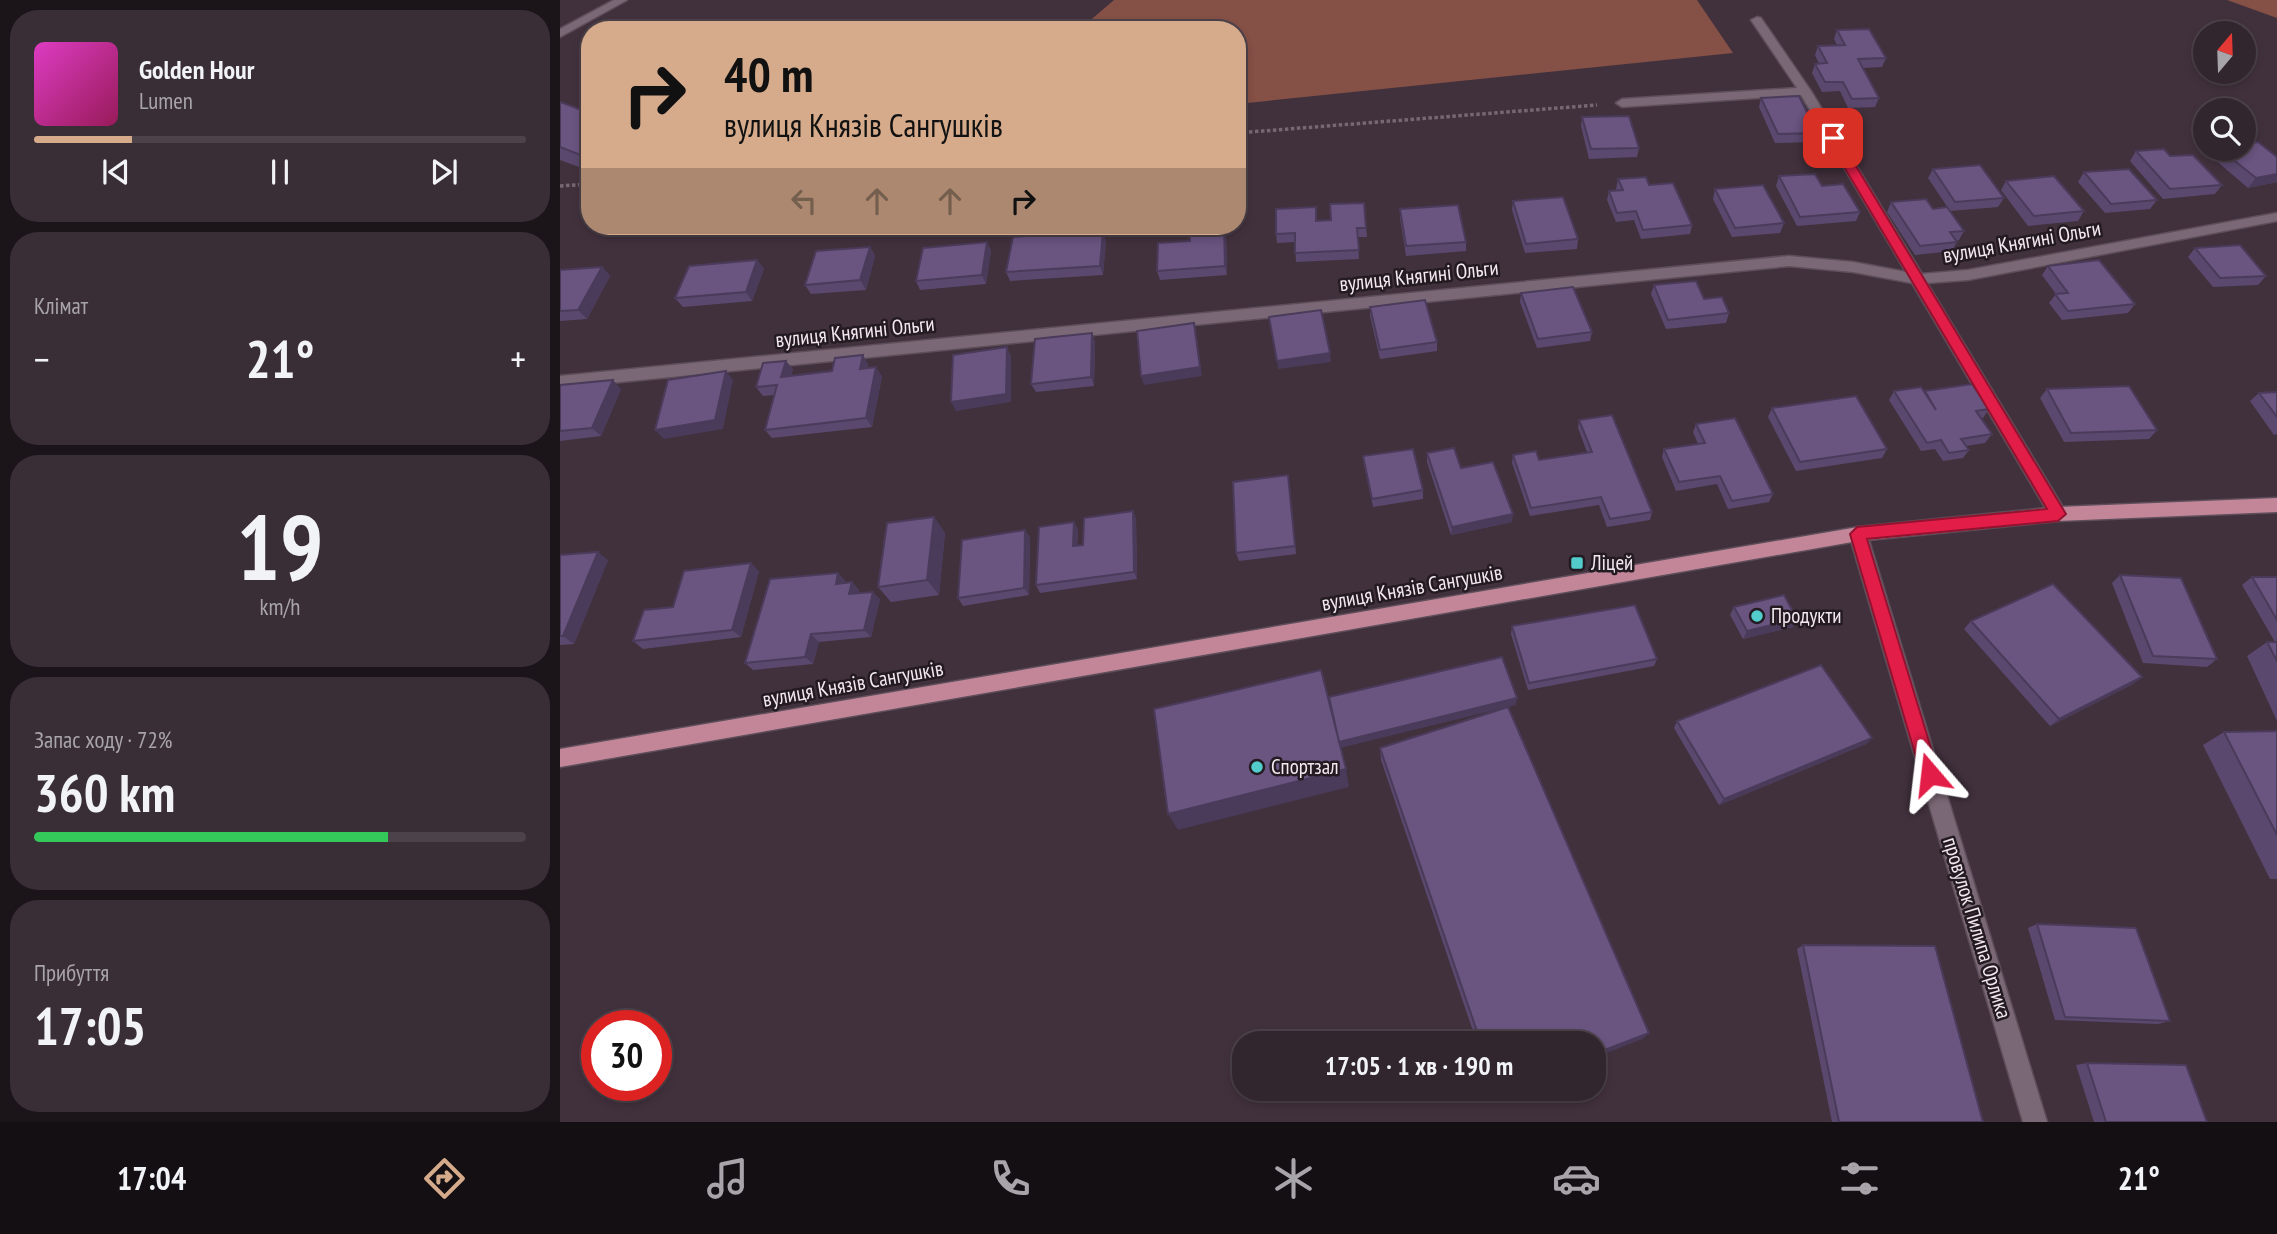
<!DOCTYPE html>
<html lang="uk">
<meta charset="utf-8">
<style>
body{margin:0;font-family:"PT Sans Narrow",sans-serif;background:#392d36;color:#f1f3f6;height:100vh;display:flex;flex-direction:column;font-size:26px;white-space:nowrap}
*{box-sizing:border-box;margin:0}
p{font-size:23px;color:#a8a5aa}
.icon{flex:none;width:38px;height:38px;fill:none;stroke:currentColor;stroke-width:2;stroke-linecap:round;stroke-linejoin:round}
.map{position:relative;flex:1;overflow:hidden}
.sheet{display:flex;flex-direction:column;gap:10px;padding:10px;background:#1b1419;width:560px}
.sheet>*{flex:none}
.top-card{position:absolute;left:21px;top:21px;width:665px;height:214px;border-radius:28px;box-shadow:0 4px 10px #0003,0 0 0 2px #4c424a;background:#d6ab8b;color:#111;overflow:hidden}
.needle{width:46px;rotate:19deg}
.controls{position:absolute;left:1633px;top:21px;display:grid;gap:14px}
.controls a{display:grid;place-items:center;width:63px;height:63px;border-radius:50%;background:#31252e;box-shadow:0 4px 10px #0003,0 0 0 2px #4c424a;font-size:35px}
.speed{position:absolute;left:21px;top:1010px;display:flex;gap:14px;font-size:35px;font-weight:700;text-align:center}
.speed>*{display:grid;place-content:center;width:91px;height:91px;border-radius:50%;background:#31252e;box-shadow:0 4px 10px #0003,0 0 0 2px #4c424a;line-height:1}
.speed .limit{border:10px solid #d22;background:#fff;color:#111}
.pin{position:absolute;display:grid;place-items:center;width:60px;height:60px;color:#fff;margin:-30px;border-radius:14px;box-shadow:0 4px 10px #0006}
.me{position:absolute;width:77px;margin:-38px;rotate:343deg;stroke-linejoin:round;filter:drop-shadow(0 0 5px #0008)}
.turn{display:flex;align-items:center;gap:24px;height:147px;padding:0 28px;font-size:32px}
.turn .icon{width:91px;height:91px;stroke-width:2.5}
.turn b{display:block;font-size:49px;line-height:60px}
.lanes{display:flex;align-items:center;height:66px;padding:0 28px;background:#0003;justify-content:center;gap:35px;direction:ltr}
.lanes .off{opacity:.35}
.big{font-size:52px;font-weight:700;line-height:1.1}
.sheet .tile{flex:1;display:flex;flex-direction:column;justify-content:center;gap:10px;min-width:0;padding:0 24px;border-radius:28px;background:#392d36}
.sheet .dial{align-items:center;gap:0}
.dial b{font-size:91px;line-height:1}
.song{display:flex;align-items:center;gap:21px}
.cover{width:84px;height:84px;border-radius:10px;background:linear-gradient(135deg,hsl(310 70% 55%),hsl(330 70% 35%))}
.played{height:7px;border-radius:4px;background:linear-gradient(90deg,#d6ab8b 20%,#4c424a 20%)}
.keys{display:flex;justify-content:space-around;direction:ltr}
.heat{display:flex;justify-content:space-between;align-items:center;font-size:38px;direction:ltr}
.charge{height:10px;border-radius:5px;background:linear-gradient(90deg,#34c759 72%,#4c424a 0)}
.trip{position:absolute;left:672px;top:1031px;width:374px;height:70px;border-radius:28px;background:#31252e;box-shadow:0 4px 10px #0003,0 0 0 2px #4c424a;font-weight:700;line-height:70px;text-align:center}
.tab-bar{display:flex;height:112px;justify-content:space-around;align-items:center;background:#140f12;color:#a8a5aa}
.tab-bar .icon{width:49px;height:49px}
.tab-bar .selected{color:#d6ab8b}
.tab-bar b{font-size:32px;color:#f1f3f6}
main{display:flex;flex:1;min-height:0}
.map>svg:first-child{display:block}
.forest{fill:#855046}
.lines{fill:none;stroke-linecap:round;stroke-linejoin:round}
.minor-casing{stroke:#5d4e59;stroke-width:3}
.major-casing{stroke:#5d4e59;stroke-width:3}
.path{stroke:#766873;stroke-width:3.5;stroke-dasharray:3.5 2.5;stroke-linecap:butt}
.minor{fill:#7b6876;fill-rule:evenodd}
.major{fill:#c38699;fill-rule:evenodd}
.wall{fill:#5b486e}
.shaded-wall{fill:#4a3b5a}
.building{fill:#6a5480;stroke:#4a3b5a;stroke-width:2}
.route{fill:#e11d48;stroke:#92132f;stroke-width:2}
.poi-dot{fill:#52cdcc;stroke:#231b21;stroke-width:2.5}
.labels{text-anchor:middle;stroke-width:5;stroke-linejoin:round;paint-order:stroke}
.street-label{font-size:21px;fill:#f3e8f0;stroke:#231b21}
.poi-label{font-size:21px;fill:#f3e8f0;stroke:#231b21;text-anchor:start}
</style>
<main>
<section class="sheet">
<div class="tile">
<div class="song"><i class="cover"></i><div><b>Golden Hour</b><p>Lumen</p></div></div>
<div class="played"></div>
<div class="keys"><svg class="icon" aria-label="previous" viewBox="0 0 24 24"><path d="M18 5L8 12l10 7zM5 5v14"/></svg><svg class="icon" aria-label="pause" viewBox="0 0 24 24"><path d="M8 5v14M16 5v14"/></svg><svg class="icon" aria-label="next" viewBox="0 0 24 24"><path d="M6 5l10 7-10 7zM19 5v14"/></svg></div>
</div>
<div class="tile"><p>Клімат</p>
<div class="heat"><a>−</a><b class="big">21°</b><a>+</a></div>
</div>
<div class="tile dial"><b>19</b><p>km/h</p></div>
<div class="tile"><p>Запас ходу · 72%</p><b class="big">360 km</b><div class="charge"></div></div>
<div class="tile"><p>Прибуття</p><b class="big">17:05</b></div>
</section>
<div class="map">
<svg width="1717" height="1122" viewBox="0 0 1717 1122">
<rect width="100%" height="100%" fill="#41313d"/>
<path class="forest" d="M554 0H1137L1173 53 677 104V30H519Z
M1667 0H1717V18Z"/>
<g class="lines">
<defs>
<path id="minor" d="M54 0H67L0 37V29Z
M1197 17 1201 18 1251 91 1362 274 1408 270 1717 213V221L1408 280 1367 283 1504 509 1506 514 1504 519H1492L1352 283 1293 272 1229 266 0 388V376L1229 256 1293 262 1346 272 1241 95 1062 107 1056 103 1062 99 1237 88 1191 20Z
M1298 527 1304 529 1307 534 1487 1122H1463L1289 534 1292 529Z"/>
<path id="major" d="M1717 498V512L1498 521 1298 541 0 767V749L1298 527 1498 507Z"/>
</defs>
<use href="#minor" class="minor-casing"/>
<use href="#major" class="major-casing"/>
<path class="path" d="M677 133 1037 105
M0 186 30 184"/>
<use href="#minor" class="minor"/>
<use href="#major" class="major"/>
</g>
<path class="wall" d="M1277 30 1326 58 1322 67 1303 68 1319 98 1315 107 1288 108 1280 91 1262 92 1252 73 1255 64H1259L1255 55 1258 46 1277 45 1274 39Z
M1201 98 1257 133 1253 142 1215 143 1199 107Z
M0 102 30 113V171L0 160Z
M1022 117 1079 148 1077 157 1029 159 1021 126Z
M1660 149 1717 157V182L1688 188 1653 158Z
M1576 151 1610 156 1662 185 1655 194 1603 199 1570 161Z
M1373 169 1444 198 1438 207 1390 211 1368 178Z
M1524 172 1597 200 1590 209 1545 213 1518 182Z
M1219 176 1262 186 1300 212 1296 221 1237 226 1216 186Z
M1058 179 1089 185 1132 225 1130 234 1081 239 1074 220 1056 222 1047 200 1049 191H1057L1056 189Z
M1446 181 1524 211 1518 221 1468 226 1441 190Z
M1155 189 1224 223 1220 233 1172 237 1153 199Z
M953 201 1018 239 1017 249 965 253 952 210Z
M1331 202 1373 209 1404 231 1399 240 1396 241 1397 242 1392 251 1355 255 1327 212Z
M804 203 807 237H798L799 259 736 262 735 242 717 243 716 234 757 221 771 220Z
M840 209 906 242V251L846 256 840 218Z
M666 235 667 275 600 280 597 271Z
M546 241 543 275 450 281 446 272Z
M427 242 431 251 426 284 360 290 356 281Z
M310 247 315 256 306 290 251 294 245 285Z
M1635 248 1706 276 1698 285 1653 287 1628 257Z
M197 260 204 269 192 301 123 307 115 298Z
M1488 266 1575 304 1568 313 1502 320 1489 303 1496 294 1482 275Z
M42 267 50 276 27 319 0 321V270Z
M1094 285 1144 299 1169 313 1166 323 1106 329 1091 294Z
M961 293 1032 332 1030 341 977 348 960 302Z
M810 307 877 342V351L820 359 810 316Z
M532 333 535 342 534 386 476 392 471 384Z
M308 364 307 368 322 376 312 427 212 438 205 430 215 395 203 396 196 387 233 369 231 376 272 371Z
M0 385 61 389 41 436 0 441Z
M1487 389 1597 430 1589 439 1504 442 1480 398Z
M1334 391 1364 393 1365 391 1429 409 1423 418H1421L1432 434 1425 443 1406 446 1409 450 1403 458 1383 461 1375 449 1361 451 1329 400Z
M1717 392V434L1714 435 1690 401 1699 393Z
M1212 408 1327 449 1322 458 1236 471 1208 417Z
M1019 420 1092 512 1090 520 1047 527 1039 505 970 516 952 463 953 455 979 460 1027 452 1018 428Z
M1136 424 1213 494 1209 502 1168 509 1157 484 1116 491 1102 457 1104 449 1138 444 1133 432Z
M867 453 901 468 952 522 891 535 867 462Z
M803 456 863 490V499L813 507 804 465Z
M729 484 736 554 679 561 676 553Z
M573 511 576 519 577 579 480 593 476 585 514 522 518 530 517 546 523 545Z
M374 517 385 533 379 595 331 602 318 587Z
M465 530 470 538 469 595 403 606 398 598Z
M0 555 48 560 14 644 0 645Z
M199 571 181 637 83 649 73 641 113 607Z
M278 573 285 581V583L292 582 299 590 298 593 320 599 311 637 259 642 253 664 193 670 185 663Z
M1560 575 1657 659 1647 667 1583 663 1552 583Z
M1692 577H1717V721L1687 656 1707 642H1715L1682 585Z
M1174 607 1233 627 1183 639 1170 615Z
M1411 621 1582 677 1573 684 1490 726 1404 629Z
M952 626 1097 659 1094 666 968 690 951 634Z
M1117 721 1312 738 1306 744 1159 805 1114 728Z
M1717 731V879H1710L1643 745 1664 732Z
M820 748 1089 1033 1082 1039 1034 1043H917L821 760Z
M1477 924 1610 1021 1598 1024 1495 1020 1468 928Z
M1243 945 1423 1122H1272L1237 949Z
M1527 1063 1647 1122H1534L1516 1065Z
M933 1088H955L936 1096Z"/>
<path class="shaded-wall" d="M1717 174V182L1688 188 1696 178Z
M664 226 666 235 667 275 665 266Z
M543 231 546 241 543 275 540 266Z
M427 242 431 251 426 284 422 275Z
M310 247 315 256 306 290 300 280Z
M197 260 204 269 192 301 186 292Z
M42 267 50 276 27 319 18 310Z
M634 323 642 376 584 385 581 376Z
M532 333 535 342 534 386 531 377Z
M447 347 451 356V402L396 411 391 402Z
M770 353 771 362 718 369 717 361Z
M303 355 308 364 305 378 300 369Z
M226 361 233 369 228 386 221 377Z
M316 367 322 376 312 427 306 418Z
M166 371 173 380 163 429 104 439 95 430Z
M53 380 61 389 41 436 32 428Z
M573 511 576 519 577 579 574 572Z
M953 514 952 522 891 535 892 527Z
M374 517 385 533 379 595 367 580Z
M514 522 518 530 517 554 513 546Z
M465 530 470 538 469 595 464 588Z
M38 552 48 560 14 644 3 636Z
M191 563 199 571 181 637 172 630Z
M278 573 285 581 283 591 276 584Z
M292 582 299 590 296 601 289 594Z
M313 592 320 599 311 637 304 630Z
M1237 619 1233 627 1183 639 1187 631Z
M251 634 259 642 253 664 245 657Z
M1582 677 1573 684 1490 726 1499 719Z
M957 698 956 705 780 748 779 742Z
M1312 738 1306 744 1159 805 1164 799Z
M786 769 789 787 618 830 608 814Z
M1089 1033 1082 1039 1034 1058V1054Z
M947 1088H955L936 1096 938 1092Z"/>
<path class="building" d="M1309 29 1326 58 1298 59 1319 98 1292 99 1283 82H1265L1255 64 1267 63 1258 46 1285 45 1277 30Z
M1239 96 1257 133 1218 134 1201 98Z
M0 102 30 113V156L28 158 0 147Z
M1069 116 1079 148 1031 149 1022 117Z
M1698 142 1717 157V174L1696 178 1660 149H1684V144Z
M1604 149 1610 156 1633 155 1662 185 1610 189 1576 151Z
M1420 165 1444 198 1395 202 1373 169Z
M1569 169 1597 200 1551 204 1524 172Z
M1255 174 1262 186 1283 184 1300 212 1240 217 1219 176Z
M1494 176 1524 211 1474 216 1446 181Z
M1086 177 1089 185 1113 183 1132 225 1083 230 1076 211 1057 213 1049 191 1063 190 1058 179Z
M1203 185 1224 223 1175 228 1155 189Z
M1003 197 1018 239 966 244 953 201Z
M1366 199 1373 209 1387 207 1404 231 1390 232 1397 242 1360 246 1331 202Z
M804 203 806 228H797L799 250 735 253V233L716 234V209L756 207V221L771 220 770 204Z
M898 205 906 242 846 246 840 209Z
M664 226 665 266 597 271 598 243 630 241V229Z
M543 231 540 266 446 272 453 237Z
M427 242 422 275 356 281 363 248Z
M1680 245 1706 276 1660 278 1635 248Z
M310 247 300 280 245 285 256 251Z
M197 260 186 292 115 298 129 266Z
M1539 260 1575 304 1508 311 1495 294 1508 293 1488 266Z
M42 267 18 310 0 311V270Z
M1136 281 1144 299 1162 297 1169 313 1108 320 1094 285Z
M1013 287 1032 332 978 339 961 293Z
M865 300 877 342 820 350 810 307Z
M761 310 770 353 717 361 709 317Z
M634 323 640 367 581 376 577 331Z
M532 333 531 377 471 384 475 339Z
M447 347 446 394 391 402 393 355Z
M303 355 300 369 316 367 306 418 205 430 217 385 196 387 203 363 226 361 221 377 272 371 275 358Z
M166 371 155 420 95 430 108 380Z
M53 380 32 428 0 431V385Z
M1412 384 1429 409 1416 411 1432 434 1401 439 1409 450 1389 453 1381 440 1367 443 1334 391 1361 387 1376 410 1365 391Z
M1569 386 1597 430 1511 433 1487 389Z
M1717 392V417L1699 393Z
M1296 396 1327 449 1240 462 1212 408Z
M1052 415 1092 512 1050 519 1041 497 971 508 953 455 976 451 979 460 1032 452 1019 420Z
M1175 418 1213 494 1172 501 1160 476 1119 482 1104 449 1145 443 1136 424Z
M894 448 901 468 933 462 953 514 892 527 867 453Z
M853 449 863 490 812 499 803 456Z
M728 475 735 546 676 553 673 482Z
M573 511 574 572 476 585 479 527 514 522 513 546 523 545 524 518Z
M374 517 367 580 318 587 327 523Z
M465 530 464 588 398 598 402 540Z
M38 552 3 636H0V555Z
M191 563 172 630 73 641 84 610 113 607 124 571Z
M278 573 276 584 292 582 289 594 313 592 304 630 251 634 245 657 185 663 210 579Z
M1560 575 1621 578 1657 659 1593 656Z
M1692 577H1717V620Z
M1493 584 1582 677 1499 719 1411 621Z
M1224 595 1237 619 1187 631 1174 607Z
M1075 605 1097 659 969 683 952 626Z
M1707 642H1717V661Z
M942 657 957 698 779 742 769 697Z
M1261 665 1312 738 1164 799 1117 721Z
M761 670 786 769 608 814 594 709Z
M948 707 1089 1033 1034 1054V1043H921L820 748Z
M1717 731V835L1664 732Z
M1477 924 1576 928 1610 1021 1505 1017Z
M1243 945 1375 946 1423 1122H1279Z
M1527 1063 1626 1065 1647 1122H1546Z
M937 1088H947L938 1092Z"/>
<path class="route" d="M1269 136 1279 138 1506 514 1498 521 1307 539 1379 774 1377 781 1370 783 1364 781 1361 774 1290 534 1297 527 1487 509 1267 138Z"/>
<g class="poi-dot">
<rect x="1010" y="556" width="14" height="14" rx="3.5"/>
<circle cx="1197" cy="616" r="7"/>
<circle cx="697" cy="767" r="7"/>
</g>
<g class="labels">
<g class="street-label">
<text transform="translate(1462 242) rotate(-10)" y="7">вулиця Княгині Ольги</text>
<text transform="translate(859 276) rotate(-6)" y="7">вулиця Княгині Ольги</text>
<text transform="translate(295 332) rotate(-6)" y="7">вулиця Княгині Ольги</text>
<text transform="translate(852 588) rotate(-10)" y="7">вулиця Князів Сангушків</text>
<text transform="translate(293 684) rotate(-10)" y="7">вулиця Князів Сангушків</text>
<text transform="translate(1417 928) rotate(73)" y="7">провулок Пилипа Орлика</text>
</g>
<g class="poi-label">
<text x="1031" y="570">Ліцей</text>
<text x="1211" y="623">Продукти</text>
<text x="711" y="774">Спортзал</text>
</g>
</g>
</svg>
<div class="controls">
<a><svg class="needle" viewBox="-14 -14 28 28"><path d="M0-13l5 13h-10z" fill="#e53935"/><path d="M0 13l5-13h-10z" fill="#a8a5aa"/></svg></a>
<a><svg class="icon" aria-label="search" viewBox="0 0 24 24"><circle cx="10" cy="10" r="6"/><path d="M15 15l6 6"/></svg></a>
</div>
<div class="speed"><div class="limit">30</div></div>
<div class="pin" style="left:1273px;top:138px;background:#d93025"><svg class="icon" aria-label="arrive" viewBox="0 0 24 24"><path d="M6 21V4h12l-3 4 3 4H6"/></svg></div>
<svg class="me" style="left:1370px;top:774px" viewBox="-20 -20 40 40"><path d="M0-17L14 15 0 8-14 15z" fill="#e11d48" stroke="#fff" stroke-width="4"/></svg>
<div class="trip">17:05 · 1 хв · 190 m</div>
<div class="top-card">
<div class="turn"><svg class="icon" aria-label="right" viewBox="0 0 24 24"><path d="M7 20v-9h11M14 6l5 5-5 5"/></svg><div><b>40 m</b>вулиця Князів Сангушків</div></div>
<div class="lanes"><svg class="icon off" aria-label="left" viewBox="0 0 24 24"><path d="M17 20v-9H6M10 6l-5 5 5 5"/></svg><svg class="icon off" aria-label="ahead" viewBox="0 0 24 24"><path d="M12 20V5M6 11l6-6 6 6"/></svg><svg class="icon off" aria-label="ahead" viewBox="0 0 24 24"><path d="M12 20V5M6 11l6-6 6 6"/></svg><svg class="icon" aria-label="right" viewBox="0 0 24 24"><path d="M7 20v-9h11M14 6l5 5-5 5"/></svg></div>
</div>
</div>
</main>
<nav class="tab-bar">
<b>17:04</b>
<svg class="icon selected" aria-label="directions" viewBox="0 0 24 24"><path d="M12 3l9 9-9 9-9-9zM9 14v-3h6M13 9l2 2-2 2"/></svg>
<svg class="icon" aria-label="music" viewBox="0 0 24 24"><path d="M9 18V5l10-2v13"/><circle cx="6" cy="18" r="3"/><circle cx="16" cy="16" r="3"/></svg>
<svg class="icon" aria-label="phone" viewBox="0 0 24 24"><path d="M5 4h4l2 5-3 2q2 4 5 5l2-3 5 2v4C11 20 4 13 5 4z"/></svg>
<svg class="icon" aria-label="climate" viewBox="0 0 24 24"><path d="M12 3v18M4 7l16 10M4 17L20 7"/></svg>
<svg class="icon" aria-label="car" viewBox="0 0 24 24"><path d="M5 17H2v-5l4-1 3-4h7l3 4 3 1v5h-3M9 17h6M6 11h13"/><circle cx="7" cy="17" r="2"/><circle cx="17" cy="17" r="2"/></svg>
<svg class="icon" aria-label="filters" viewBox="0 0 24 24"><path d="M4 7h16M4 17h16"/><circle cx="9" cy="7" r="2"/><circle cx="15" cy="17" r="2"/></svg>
<b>21°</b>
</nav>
